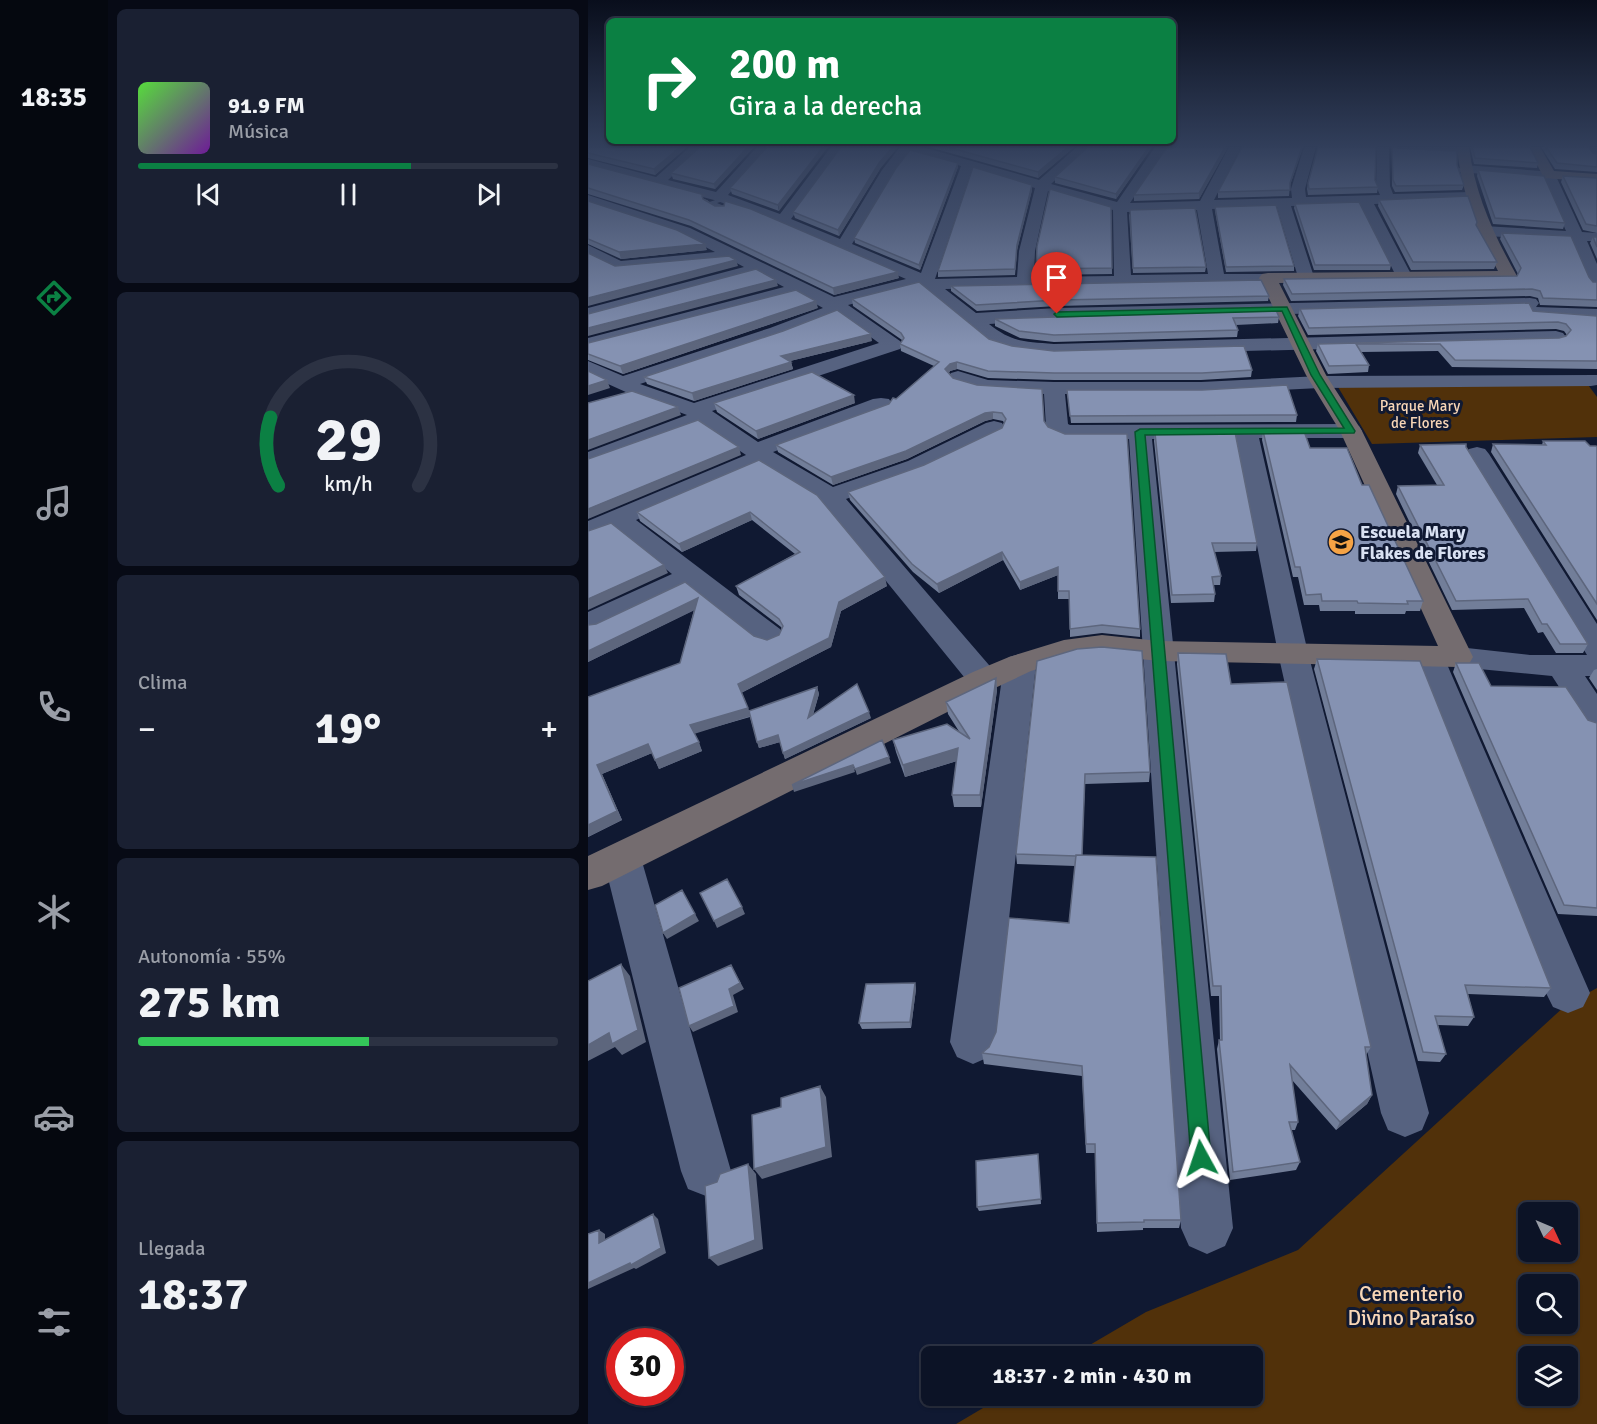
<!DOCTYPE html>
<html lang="es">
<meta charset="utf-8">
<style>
body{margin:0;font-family:Signika,sans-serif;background:#1a2032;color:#f1f3f6;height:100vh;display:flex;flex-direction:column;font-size:22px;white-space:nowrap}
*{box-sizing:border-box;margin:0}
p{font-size:20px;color:#9a9ea7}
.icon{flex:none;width:33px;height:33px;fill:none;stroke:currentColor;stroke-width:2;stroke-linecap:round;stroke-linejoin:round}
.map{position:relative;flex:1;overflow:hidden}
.side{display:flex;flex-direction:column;gap:9px;padding:9px;background:#070a15;width:480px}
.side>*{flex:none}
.guide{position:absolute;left:18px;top:18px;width:570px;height:126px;border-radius:9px;box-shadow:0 2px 4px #0004,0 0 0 2px #2c3243;background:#0b8043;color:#fff;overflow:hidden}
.needle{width:39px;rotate:134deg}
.fabs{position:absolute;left:930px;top:1202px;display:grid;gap:12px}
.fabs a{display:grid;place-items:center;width:60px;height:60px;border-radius:9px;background:#0c1326;box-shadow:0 2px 4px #0004,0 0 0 2px #2c3243;font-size:30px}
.speed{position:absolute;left:18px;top:1328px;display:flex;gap:12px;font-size:30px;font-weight:700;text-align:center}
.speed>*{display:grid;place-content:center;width:78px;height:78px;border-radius:50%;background:#0c1326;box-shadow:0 2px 4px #0004,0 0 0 2px #2c3243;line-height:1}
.speed .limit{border:9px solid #d22;background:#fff;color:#111}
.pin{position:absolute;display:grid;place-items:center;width:51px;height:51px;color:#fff;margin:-62px -26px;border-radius:50% 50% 50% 0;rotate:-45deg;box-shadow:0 0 6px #0007}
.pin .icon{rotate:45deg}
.me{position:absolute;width:66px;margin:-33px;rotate:355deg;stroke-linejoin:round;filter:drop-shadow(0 0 4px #0008)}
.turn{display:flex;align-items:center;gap:21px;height:126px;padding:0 24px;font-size:27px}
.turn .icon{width:78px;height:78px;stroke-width:2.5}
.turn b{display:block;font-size:42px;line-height:51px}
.big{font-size:45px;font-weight:700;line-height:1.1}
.side .card{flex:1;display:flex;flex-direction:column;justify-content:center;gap:9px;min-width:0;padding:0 21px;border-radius:9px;background:#1a2032}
.side .dial{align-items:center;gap:0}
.dial svg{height:156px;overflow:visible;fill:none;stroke:#2c3243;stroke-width:7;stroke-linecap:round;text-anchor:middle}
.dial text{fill:#f1f3f6;stroke:none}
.song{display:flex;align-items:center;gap:18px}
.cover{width:72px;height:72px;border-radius:9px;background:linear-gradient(135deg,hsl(110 70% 55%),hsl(280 70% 35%))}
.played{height:6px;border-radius:3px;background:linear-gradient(90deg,#0b8043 65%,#2c3243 65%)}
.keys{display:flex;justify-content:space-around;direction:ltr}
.heat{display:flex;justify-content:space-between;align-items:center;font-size:33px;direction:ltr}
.charge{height:9px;border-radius:4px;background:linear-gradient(90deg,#34c759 55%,#2c3243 0)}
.trip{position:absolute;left:333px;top:1346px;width:342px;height:60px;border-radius:9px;background:#0c1326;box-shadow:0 2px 4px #0004,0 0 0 2px #2c3243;font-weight:700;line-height:60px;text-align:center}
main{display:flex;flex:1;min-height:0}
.menu{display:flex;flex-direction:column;width:108px;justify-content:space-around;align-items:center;background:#05080f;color:#9a9ea7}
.menu .icon{width:42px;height:42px}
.menu .current{color:#0b8043}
.menu b{font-size:27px;color:#f1f3f6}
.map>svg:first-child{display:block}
.green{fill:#51310a;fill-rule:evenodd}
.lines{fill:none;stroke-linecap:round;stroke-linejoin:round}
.lane{fill:#566280;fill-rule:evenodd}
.street{fill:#566280;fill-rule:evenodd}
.secondary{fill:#746c6f;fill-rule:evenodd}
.wall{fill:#727e99}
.shaded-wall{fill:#5d667d}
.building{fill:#8592b2;stroke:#5d667d;stroke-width:1.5}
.route{fill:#0b8043;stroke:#07532c;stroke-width:1.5}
.labels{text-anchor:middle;stroke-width:6;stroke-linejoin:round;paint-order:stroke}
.far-park-label{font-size:15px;fill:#f8d6b6;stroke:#101932}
.poi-label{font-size:18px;font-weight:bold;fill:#d9e1f2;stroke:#101932;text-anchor:start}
.near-park-label{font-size:21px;fill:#f8d6b6;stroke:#101932}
</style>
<main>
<nav class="menu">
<b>18:35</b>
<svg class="icon current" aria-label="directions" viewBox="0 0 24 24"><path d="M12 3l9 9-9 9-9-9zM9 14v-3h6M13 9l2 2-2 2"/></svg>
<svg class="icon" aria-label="music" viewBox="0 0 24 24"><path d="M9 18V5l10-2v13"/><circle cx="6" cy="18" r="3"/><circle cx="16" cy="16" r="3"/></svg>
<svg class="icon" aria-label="phone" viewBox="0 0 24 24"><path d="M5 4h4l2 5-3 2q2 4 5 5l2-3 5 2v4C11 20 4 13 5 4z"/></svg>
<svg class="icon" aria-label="climate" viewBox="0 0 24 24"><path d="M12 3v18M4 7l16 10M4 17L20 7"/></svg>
<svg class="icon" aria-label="car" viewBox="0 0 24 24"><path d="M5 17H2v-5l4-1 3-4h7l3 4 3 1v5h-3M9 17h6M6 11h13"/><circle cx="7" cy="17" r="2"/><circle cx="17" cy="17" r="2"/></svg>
<svg class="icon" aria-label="filters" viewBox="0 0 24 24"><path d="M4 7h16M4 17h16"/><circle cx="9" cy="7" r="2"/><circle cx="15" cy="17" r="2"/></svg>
</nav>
<section class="side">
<div class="card">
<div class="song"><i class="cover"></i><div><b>91.9 FM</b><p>Música</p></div></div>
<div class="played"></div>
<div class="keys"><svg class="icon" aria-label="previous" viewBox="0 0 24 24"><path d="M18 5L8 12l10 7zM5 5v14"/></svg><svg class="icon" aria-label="pause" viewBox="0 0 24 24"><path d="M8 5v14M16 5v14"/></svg><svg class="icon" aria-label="next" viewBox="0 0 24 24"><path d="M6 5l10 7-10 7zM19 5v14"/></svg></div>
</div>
<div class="card dial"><svg viewBox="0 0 100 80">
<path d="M14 69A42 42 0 1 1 86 69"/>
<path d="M14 69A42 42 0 0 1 10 34" stroke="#0b8043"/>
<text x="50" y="56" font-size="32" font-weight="700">29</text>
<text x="50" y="72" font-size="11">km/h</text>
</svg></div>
<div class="card"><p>Clima</p>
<div class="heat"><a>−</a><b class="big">19°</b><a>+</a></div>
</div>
<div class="card"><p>Autonomía · 55%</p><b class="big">275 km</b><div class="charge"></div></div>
<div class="card"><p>Llegada</p><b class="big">18:37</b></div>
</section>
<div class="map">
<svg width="1009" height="1424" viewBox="0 0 1009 1424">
<rect width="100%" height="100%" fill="#101932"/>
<path class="green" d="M998 382 1009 397V437L784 444 750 387Z
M1009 988V1424H368L417 1395H664V1356H483L558 1312 710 1250 978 1005ZM940 1212H980V1251H940ZM940 1284H980V1323H940ZM940 1356H980V1395H940Z"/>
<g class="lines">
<path class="lane" d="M137 197 139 200 129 203 136 206V210H130L118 203Z"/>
<path class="street" d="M102 147H115L80 180 128 192 169 147H181L140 195 192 214 243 147H255L203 219 252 239 294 170 312 147H334L451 180 489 147H502L463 184 529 202 567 147H579L542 203 612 201 641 147H653L626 200 704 198 703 189 716 147H728L717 189 718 197 792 195 788 186 789 147H801L802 186 805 194 883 192 890 196 883 200 786 204 824 276 822 280H810L772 204 703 206 726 277 724 281H712L710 277 689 207 624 209 636 274H686L689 278 686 282 680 283 357 289 388 313 469 308 942 298 948 299 951 303 948 307 1009 309V321L949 317 943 316 940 312 942 308 469 320 401 324C425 343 436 341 466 344L968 331 975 333 978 337 975 341 968 343 466 356 425 351 403 344 332 286 260 305 312 341 315 345 312 349 124 411 170 442 285 399 293 398 301 399 304 404 301 409 185 452 245 487 320 461 398 423 406 421 414 423 417 428 414 433 336 471 258 499 407 672 412 680 407 688 396 691 385 688 233 501 174 465 48 520 192 629 196 636 192 643 181 646 170 643 101 588 11 631 0 633V612L84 574 27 529 0 539V521L158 455 113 425 0 467V452L99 415 40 393 0 375V361L35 376 182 328 235 308 210 294 0 350V338L196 287 170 273 0 320V308L156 267 143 260 30 271 0 256V245L33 261 127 252 92 234 0 204V195L102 228 246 297 318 279 165 213 126 200 0 167V159L68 177ZM322 151 373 166 333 273 264 244 307 171ZM384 169 447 188 431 251 429 277 347 279ZM460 191 525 210 526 276 446 277 447 251ZM609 210 620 274 543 275 539 212ZM251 314 291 343 106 403 52 384 196 336Z
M803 147H876L881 150 875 154 809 151Z
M999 147H1009V158L1005 157Z
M876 165 966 172 994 232 1009 233V241H999L1009 264V287L1003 286 1000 282 982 240 896 236 888 231 896 226 978 231 956 179 871 172 870 169Z
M370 371 400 380 466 382H613L732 376 1009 375V385L1003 386 732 388 613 394H477L480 424 482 425 763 424 771 426 774 431 771 436 763 438H671L720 653 841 1113 834 1130 817 1137 800 1130 793 1113 690 653 648 438 564 439 645 1228 637 1246 619 1254 601 1246 593 1228 541 439H478L461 432 458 427 456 394C434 393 372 395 360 377L363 373Z
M889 447 897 449 901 454 1009 624V676H997L1009 694V731L997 727 964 676 870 667 858 662 1002 993 995 1007 980 1013 965 1007 958 993 825 657 829 650 840 647 851 650 855 656 859 650 870 647 942 655H999L877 454 881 449Z
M432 654 443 657 448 664 408 1042 401 1057 385 1064 369 1057 362 1042 416 664 421 657Z
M34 842 48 847 53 858 143 1171 136 1189 118 1196 100 1189 93 1171 15 858 20 847Z"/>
<path class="secondary" d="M869 147H881C887 195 906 235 929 276L927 280 691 283 738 375 774 431 885 657 881 664 870 667 571 661 514 655 489 657 443 671 407 688 14 886 0 890V856L385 672 421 657 476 640 514 635 571 641 850 646 752 431 718 375 671 278 674 274 680 273 910 271C889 231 873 192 869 147Z
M940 147H952L966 171 1009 174V182L956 178Z"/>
</g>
<path class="wall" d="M0 147H99L67 175 0 158Z
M166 147 127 189 85 179 83 173Z
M179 147 191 211 144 194 142 188Z
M341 147H486L450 178Z
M564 147 528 199 467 183V177Z
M640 147 611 199 546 201V195Z
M715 147 702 185 701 196 630 198V192Z
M804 147 869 165 876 185 874 190 807 192 804 186Z
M882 147H942L950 163 949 168 886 164Z
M953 147H1001L1005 153 1009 154V172L967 169Z
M370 163V167L332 270 267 243 266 238Z
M0 164 119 200 127 206 311 278 246 295 103 226 0 194Z
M292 169 251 236 207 218 205 212Z
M890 170 977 223 975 229 905 224 889 176Z
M975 176 1009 178V233L995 230 973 182Z
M787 180 790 187 789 193 720 195 719 189 720 183Z
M444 185V190L429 250 427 275 350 277V271Z
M791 200 889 222 888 226 909 262 906 269 823 270 790 206Z
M0 201 119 250 33 259 0 244Z
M707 204 803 265 802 270H726L706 208Z
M523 207 524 274 448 275V269Z
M627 207 706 266V271L638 272 627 211Z
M541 214 618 267 617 272 545 273Z
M914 233 1001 277 1005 282H1009V307L952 305 950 298 942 296 703 301 695 285 696 279 929 276 930 274 912 239Z
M1005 237H1009V259L1002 243Z
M363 286 681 296 680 301 469 306 389 311 363 291Z
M264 299 424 346 466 351 664 370 663 377 613 380H466L400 378 369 369 362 371 361 373 365 378 456 421 552 629V637L514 633 482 637V599H470V575L432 590 415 560 351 593 325 572 262 500 260 492 336 465 414 428 416 423 415 421 405 419 397 421 319 459 245 485 190 452 188 445 301 404 308 399 346 366 313 351 312 344 314 341V340L265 306Z
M230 308 35 374 0 360V343Z
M712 309 945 311 1009 316V369L864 367 850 351 773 352 781 365 780 372 740 374 728 351 730 344 971 338 979 335 976 331 968 329 720 335 710 316Z
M691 317 690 323 648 325 650 330 649 337 466 342 432 338 407 326V319Z
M284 341 202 361 203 362 205 369 106 401 59 384 56 377Z
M479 390 709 415 708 422 483 423Z
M126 403H267L170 439 129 412Z
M675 431 722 448 774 485 835 601 832 611H818L817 614H767V611H732L731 605H716L710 577H705L674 440Z
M567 433 669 543 668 551 626 552 633 576 632 585H625L627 594 626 602 583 603 566 441Z
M955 441 1009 447V620L903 452 905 444 954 445Z
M832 445 878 447 1000 644 995 653H968L955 632 950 633 936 608 864 610 808 494 810 486 849 485 830 453Z
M171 460 299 586 253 611 243 647 153 693 161 711 229 687 231 694 225 715 283 718 197 759 192 742 171 748 162 717 106 733 114 751 71 769 64 753 14 774 34 820 0 837V697L92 663 106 610 0 662V625L8 624 97 582 166 636 179 640 191 635 194 629 193 627 151 595 148 586 207 554 164 520 94 552 52 521 49 512Z
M590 653 643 684 783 1047 778 1055 784 1095 779 1104 748 1130 704 1080 710 1122 707 1130H703L712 1162 708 1170 642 1180 629 1049 631 1040H632L631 996H623L589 664Z
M729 659 963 988 956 997 880 994 886 1017 880 1026 850 1025 858 1054 852 1062 830 1061 726 669Z
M449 661 562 772 561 782 497 784 494 855 593 1220 591 1228H555V1230L509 1232 507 1153H498L494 1076 396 1064 394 1053 401 1047 481 923 487 866 429 864 428 854Z
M868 663 903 686 1009 723V916L970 914 865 672Z
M1009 669V690L1001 678 1006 670Z
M408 678 409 690 393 807H366L364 795 369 761 317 777 308 752 305 740 372 733 360 714 358 702Z
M327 983 328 989 323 1028 274 1029 271 1023Z
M450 1154 453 1204 391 1211 389 1207Z"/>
<path class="shaded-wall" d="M92 147H99L67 175 66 169Z
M160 147H166L127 189 126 184Z
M235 147H240L191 211 190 205Z
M305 147H310L292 169 251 236 250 230 291 163Z
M480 147H486L450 178V172Z
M561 147H564L528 199V194Z
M637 147H640L611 199V193Z
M714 147H715L701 188 702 183Z
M370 163V167L332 270 331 265Z
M444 185V190L429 250 427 275 429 245Z
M117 244 119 250 33 259 31 252Z
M148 260 150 266 0 306V298Z
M310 272 311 278 246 295 245 288Z
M188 280 190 286 0 336V328Z
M228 301 230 308 35 374 32 366Z
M283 334 284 341 194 363 193 356Z
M203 362 205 369 106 401 104 393Z
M369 362V369L362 371 358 376 357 369 362 364Z
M19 380 22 388 0 395V386Z
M266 395 267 403 170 439 168 431Z
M90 407 93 415 0 450V440Z
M405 412V419L397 421 319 459 245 485 243 477 397 413Z
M151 447 153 455 0 519V509Z
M162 512 164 520 94 552 91 544Z
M414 552 415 560 351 593 349 584Z
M76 565 80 573 0 610V599Z
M470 567V575L432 590V582Z
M297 577 299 586 253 611 243 647 153 693 150 684 251 602Z
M110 598 113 607 0 662V651Z
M408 678 409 690 393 807 392 795Z
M229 687 231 694 222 724 220 718Z
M160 708 163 716 106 734 102 725Z
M281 712 283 718 197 759 195 753Z
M190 735 192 742 171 748 169 742Z
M111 742 114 751 71 769 67 760Z
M60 744 64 753 14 774 34 820 0 837V825L9 765Z
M370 748 372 760 317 777 315 765Z
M301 757 303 763 269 775 267 769Z
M265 765 267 772 206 792 204 785Z
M94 890 111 921 79 939 75 933Z
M154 907 157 914 129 928 126 921Z
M33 964 42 976 58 1042 34 1055 27 1047 0 1061V1045Z
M143 965 156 989 145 995 150 1012 105 1032 101 1026 141 989Z
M327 983 328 989 323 1028 322 1022Z
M232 1086 238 1097 244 1157 174 1179 166 1169Z
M784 1095 779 1104 748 1130 752 1122Z
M160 1164 168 1174 175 1249 130 1266 121 1258Z
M65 1214 70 1219 78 1253 48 1269 46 1268 0 1289V1283Z
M11 1230 17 1234V1247L11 1243Z"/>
<path class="building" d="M0 147H92L66 169 0 153Z
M112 147H160L126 184 83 173Z
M179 147H235L190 205 142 188Z
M253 147H305L291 163 250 230 205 212Z
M359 147H480L450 172Z
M500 147H561L528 194 467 177Z
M579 147H637L611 193 546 195Z
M654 147H714L702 183V190L630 192Z
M730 147H788L787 180 790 187 721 189 720 183Z
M804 147H807L810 148 869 151V165L876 185 808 186 805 180Z
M884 147H942L950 163 887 158Z
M958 147H1001L1005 153 1009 154V167L969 163Z
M322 150 370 163 331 265 266 238 308 168Z
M0 164 117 195 114 196 115 199 127 206H136L137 201 163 209 310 272 245 288 101 220 0 188Z
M385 167 444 185 429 245 427 269 350 271Z
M890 170 956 176 977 223 907 218Z
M975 176 1009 178V226L998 224Z
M462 189 523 207 524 268 448 269 449 246Z
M880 196 889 222 888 225 909 262H825L791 200Z
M0 201 89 230 117 244 31 252 0 239Z
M771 202 803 265H727L707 204Z
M688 205 706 266 638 267 627 207Z
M607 208 618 267 545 268 542 210Z
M914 233 983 236 1001 277 1005 282H1009V300L955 298 952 291 944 289 704 294 696 279 929 276 933 268Z
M1005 237H1009V247Z
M0 253 27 266 141 256 148 260 0 298Z
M168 269 188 280 0 328V314Z
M673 280 681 296 469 300 388 305 363 286Z
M331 282 401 339 424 346 466 351 656 346 664 370 614 373H466L400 371 369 362 362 364 357 369 365 378 389 385 454 389 456 421 460 427 477 434H539L552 629 514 625 482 629 481 591H470V567L432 582 414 552 349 584 324 564 260 492 336 465 414 428 418 419 414 413 405 412 397 413 318 451 243 477 188 445 301 404 305 398 308 399 351 362 312 344 316 338 313 333 264 299Z
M208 290 228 301 32 366 0 354V343Z
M941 303 945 311 1009 316V361L867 360 852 344H768L781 365 741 366 730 344 971 338 978 336 983 330 978 324 970 322 721 328 712 309Z
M249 310 283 334 193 356 203 362 104 393 56 377 195 331Z
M688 310 691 317 645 318 650 330 466 335 431 331 407 319Z
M0 371 19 380 0 386Z
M224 372 266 395 168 431 126 403Z
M699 385 709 415 482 416 479 390H614Z
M44 391 90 407 0 440V403Z
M110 420 151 447 0 509V459Z
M675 431H716L722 448H759L774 485H781L835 601H819L820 604 770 603 769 601H734L733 594 718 595 712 567H707Z
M647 432 669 543H624L633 576 624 577 627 594 584 595 567 433Z
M955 441H997L1002 446H1008L1009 447V604L905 444 958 445Z
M878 444V447L1000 644H972L959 624H954L940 599 868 601 810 486 856 485 832 445Z
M171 460 229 495 297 577 251 602 241 638 150 684 160 708 102 725 111 742 67 760 60 744 9 765 29 811 0 825V697L92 663 110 598 0 651V625L8 624 97 582 166 636 179 640 191 635 195 626 191 619 148 586 212 552 162 512 91 544 49 512Z
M23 523 76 565 0 599V531Z
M514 647 554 651 562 772 497 774 494 855H488V856L428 854 449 661 489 649Z
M590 653 638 654 643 684 699 682 783 1047H777L784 1095 752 1122 702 1065 710 1122H701L712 1162 645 1172 631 1040H634L633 986H625Z
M729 659 832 661 963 988 877 985 886 1017 847 1016 858 1054 835 1052Z
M868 663H891L903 686 978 687 1000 720 1009 723V908L976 905Z
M408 678 392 795H364L370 748 315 765 305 740 359 724 382 739 358 702Z
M269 684 281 712 195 753 190 735 169 742 161 711 229 687 220 718Z
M294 740 301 757 267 769 265 765 204 785Z
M488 855 568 857 593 1220H556V1222L509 1223 507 1144H498L494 1066 394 1053 401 1047 408 1032 421 918 481 923Z
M139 879 154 907 126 921 112 893Z
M94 890 107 914 75 933 67 905Z
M33 964 50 1030 24 1044 21 1033 0 1045V981Z
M143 965 152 983 141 989 146 1006 101 1026 91 988Z
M327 983 322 1022 271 1023 278 984Z
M232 1086 238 1147 166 1169 164 1115 193 1107V1098Z
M450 1154 453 1199 389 1207 388 1161Z
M160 1164 167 1240 121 1258 117 1186 129 1182 132 1174Z
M65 1214 73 1248 43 1265 42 1263 0 1283V1234L11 1230V1243Z"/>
<linearGradient id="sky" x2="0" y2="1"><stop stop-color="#090e1c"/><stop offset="0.42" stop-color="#313e5a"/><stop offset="1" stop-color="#313e5a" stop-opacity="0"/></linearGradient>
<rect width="1009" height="346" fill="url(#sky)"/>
<path class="route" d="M699 307 732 375 767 431 766 433 557 435 623 1158 620 1166 613 1169 606 1166 603 1158 547 432 552 429 756 428 723 375 694 311 469 317 466 314 469 312Z"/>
<defs>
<symbol id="school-disc" viewBox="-11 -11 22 22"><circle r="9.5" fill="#f5a345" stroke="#101932"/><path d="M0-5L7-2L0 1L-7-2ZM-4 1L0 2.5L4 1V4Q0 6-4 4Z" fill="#111"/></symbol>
</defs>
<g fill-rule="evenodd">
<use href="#school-disc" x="738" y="527" width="30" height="30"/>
</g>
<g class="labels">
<g class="far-park-label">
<text x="832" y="411">Parque Mary<tspan x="832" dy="17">de Flores</tspan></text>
</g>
<g class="poi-label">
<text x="772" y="538">Escuela Mary<tspan x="772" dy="21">Flakes de Flores</tspan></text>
</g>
<g class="near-park-label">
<text x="823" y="1301">Cementerio<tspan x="823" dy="24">Divino Paraíso</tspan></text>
</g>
</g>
</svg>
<div class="fabs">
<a><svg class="needle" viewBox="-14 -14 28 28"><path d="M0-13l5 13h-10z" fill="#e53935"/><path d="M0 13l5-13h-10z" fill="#9a9ea7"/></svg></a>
<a><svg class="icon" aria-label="search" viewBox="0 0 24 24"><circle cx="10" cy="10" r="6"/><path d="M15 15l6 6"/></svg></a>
<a><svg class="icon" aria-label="layers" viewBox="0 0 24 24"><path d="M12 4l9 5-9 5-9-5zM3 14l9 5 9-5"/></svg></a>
</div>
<div class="speed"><div class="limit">30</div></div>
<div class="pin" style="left:469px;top:314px;background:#d93025"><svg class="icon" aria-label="arrive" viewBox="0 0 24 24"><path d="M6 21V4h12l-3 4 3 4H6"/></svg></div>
<svg class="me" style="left:613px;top:1158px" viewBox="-20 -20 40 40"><path d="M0-17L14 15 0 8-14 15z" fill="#0b8043" stroke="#fff" stroke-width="4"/></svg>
<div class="trip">18:37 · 2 min · 430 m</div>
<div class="guide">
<div class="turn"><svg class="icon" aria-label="right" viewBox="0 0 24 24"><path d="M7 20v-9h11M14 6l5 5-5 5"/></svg><div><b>200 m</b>Gira a la derecha</div></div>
</div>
</div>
</main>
